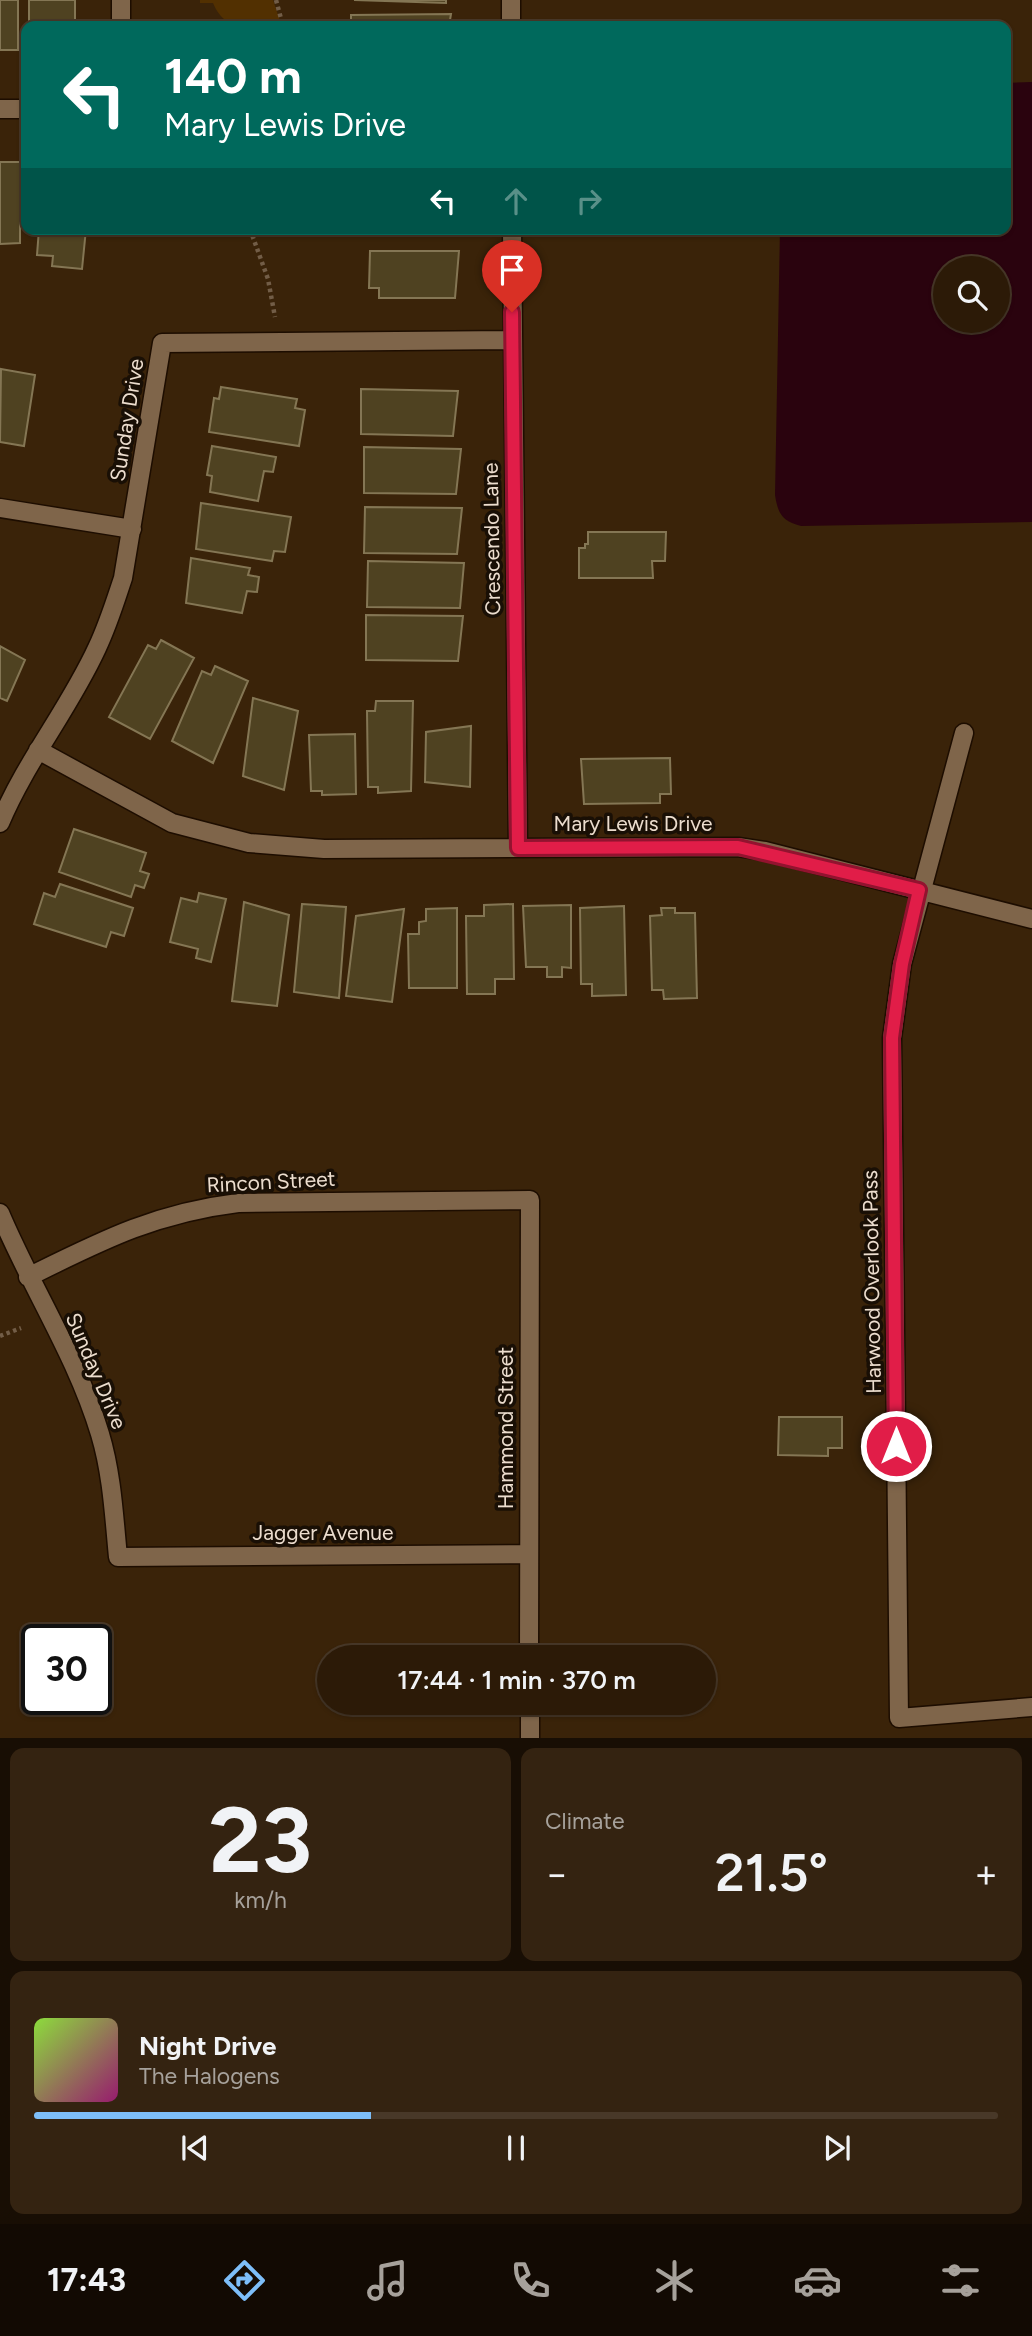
<!DOCTYPE html>
<meta charset="utf-8">
<style>
body{margin:0;font-family:Figtree,sans-serif;background:#342311;color:#f1f3f6;height:100vh;display:flex;flex-direction:column;font-size:26px;white-space:nowrap}
*{box-sizing:border-box;margin:0}
p{font-size:23px;color:#a6a19b}
.icon{flex:none;width:38px;height:38px;fill:none;stroke:currentColor;stroke-width:2;stroke-linecap:round;stroke-linejoin:round}
.map{position:relative;height:1738px;overflow:hidden}
.details{display:flex;flex-direction:column;gap:10px;padding:10px;background:#180e04;flex:1}
.details>*{flex:none}
.top-card{position:absolute;left:21px;top:21px;width:990px;height:214px;border-radius:14px;box-shadow:0 2px 5px #0004,0 0 0 2px #483828;background:#00695c;color:#fff;overflow:hidden}
.buttons{position:absolute;left:933px;top:256px;display:grid;gap:14px}
.buttons a{display:grid;place-items:center;width:77px;height:77px;border-radius:50%;background:#2c1a07;box-shadow:0 2px 5px #0004,0 0 0 2px #483828;font-size:35px}
.speed{position:absolute;left:21px;top:1624px;display:flex;gap:14px;font-size:35px;font-weight:700;text-align:center}
.speed>*{display:grid;place-content:center;width:91px;height:91px;border-radius:50%;background:#2c1a07;box-shadow:0 2px 5px #0004,0 0 0 2px #483828;line-height:1}
.speed .limit{border:4px solid #111;border-radius:10px;background:#fff;color:#111}
.pin{position:absolute;display:grid;place-items:center;width:60px;height:60px;color:#fff;margin:-72px -30px;border-radius:50% 50% 50% 0;rotate:-45deg;box-shadow:0 0 7px #0007}
.pin .icon{rotate:45deg}
.me{position:absolute;width:77px;margin:-38px;rotate:0deg;stroke-linejoin:round;filter:drop-shadow(0 0 5px #0008)}
.turn{display:flex;align-items:center;gap:24px;height:147px;padding:0 28px;font-size:32px}
.turn .icon{width:91px;height:91px;stroke-width:2.5}
.turn b{display:block;font-size:49px;line-height:60px}
.lanes{display:flex;align-items:center;height:66px;padding:0 28px;background:#0003;justify-content:center;gap:35px;direction:ltr}
.lanes .off{opacity:.35}
.big{font-size:52px;font-weight:600;line-height:1.1}
.details .tile{flex:1;display:flex;flex-direction:column;justify-content:center;gap:10px;min-width:0;padding:0 24px;border-radius:14px;background:#342311}
.details .dial{align-items:center;gap:0}
.dial b{font-size:91px;line-height:1}
.song{display:flex;align-items:center;gap:21px}
.cover{width:84px;height:84px;border-radius:10px;background:linear-gradient(135deg,hsl(90 70% 55%),hsl(320 70% 35%))}
.played{height:7px;border-radius:4px;background:linear-gradient(90deg,#7dbef9 35%,#483828 35%)}
.keys{display:flex;justify-content:space-around;direction:ltr}
.heat{display:flex;justify-content:space-between;align-items:center;font-size:38px;direction:ltr}
.details .tiles{flex:1;display:grid;gap:10px;grid-template-columns:1fr 1fr}
.tile:last-child{grid-column:span 2}
.trip{position:absolute;left:317px;top:1645px;width:399px;height:70px;border-radius:35px;background:#2c1a07;box-shadow:0 2px 5px #0004,0 0 0 2px #483828;font-weight:600;line-height:70px;text-align:center}
.tabs{display:flex;height:112px;justify-content:space-around;align-items:center;background:#120a03;color:#a6a19b}
.tabs .icon{width:49px;height:49px}
.tabs .selected{color:#7dbef9}
.tabs b{font-size:32px;color:#f1f3f6}
.map>svg:first-child{display:block}
.green{fill:#523001}
.water{fill:#2a030e;fill-rule:evenodd}
.building{fill:#4f4221;stroke:#847654;stroke-width:2}
.lines{fill:none;stroke-linecap:round;stroke-linejoin:round}
.minor-casing{stroke:#1d0d00;stroke-width:21}
.path{stroke:#725d47;stroke-width:4.5;stroke-dasharray:3.5 3.5;stroke-linecap:butt}
.minor{stroke:#7f654a;stroke-width:18}
.route-casing{stroke:#92132f;stroke-width:18}
.route{stroke:#e11d48;stroke-width:12}
.labels{text-anchor:middle;stroke-width:7;stroke-linejoin:round;paint-order:stroke}
.street-label{font-size:21px;fill:#ecddce;stroke:#190f05}
</style>
<div class="map">
<svg width="1032" height="1738" viewBox="0 0 1032 1738">
<rect width="100%" height="100%" fill="#3a2309"/>
<path class="green" d="M200 0H273L280 21C252 24 227 36 213 3H200Z"/>
<path class="water" d="M1032 82V522L801 526C782 521 778 514 775 495L780 229H1006V83ZM945 268H998V320H945Z"/>
<path class="building" d="M0 0H18V50H0Z
M29 0H75V26H29Z
M354 0H446V3Z
M451 14 449 26H351V15Z
M0 162H20V243L0 244Z
M39 229H86L82 269 52 266 53 256 37 255Z
M358 229H452L451 235 358 234Z
M370 251H459L455 298H379V288H369Z
M1 369 35 375 24 446 0 442Z
M221 387 297 399 295 408 305 410 299 446 209 432 214 398 219 399Z
M361 389 458 391 453 436 361 434Z
M212 446 276 457 273 472 264 471 258 501 210 492 212 476 207 475Z
M364 447 461 449 456 494 364 493Z
M201 503 291 517 285 552 274 551 272 561 196 549Z
M365 507 462 508 457 554 364 553Z
M588 532H666L665 561H652L653 578H579V548H585V544H588Z
M191 558 250 568 248 575 259 577 257 592 247 591 242 613 186 603Z
M368 561 464 563 460 608 367 607Z
M366 615 463 616 458 661 366 660Z
M161 640 194 658 150 739 109 717 148 645 156 649Z
M0 646 25 660 7 701 0 698Z
M215 666 248 681 213 763 172 741 202 671 211 675Z
M253 698 298 711 284 790 243 776Z
M376 701H413L411 791 378 793V787H368L367 711H375Z
M471 726 470 787 425 782 426 732Z
M355 734 356 794 322 795V791H311L309 735Z
M670 758 671 794H660V803L584 804 581 759Z
M74 829 146 853 140 871 149 874 144 888 135 885 131 897 59 872Z
M60 884 133 908 124 936 111 932 106 947 34 924 44 893 55 897Z
M199 893 226 899 211 962 196 958 198 949 170 942 181 898 197 902Z
M244 902 289 915 277 1006 232 1001Z
M302 904 346 907 339 998 294 992Z
M513 904 514 979H495V994H467L466 916H484V905Z
M571 905V968L562 967V977H547V967H526L523 906Z
M624 906 626 995 592 996V984H581L580 908Z
M457 908V988H409L408 934H419V922L426 921V909Z
M661 908H675V913H695L697 998 664 999 663 990H652L650 916 662 915Z
M404 909 392 1002 346 996 356 916Z
M779 1417H842V1448H828V1456L778 1455Z"/>
<g class="lines">
<defs>
<path id="minor" d="M121 0V26
M511 0V26
M0 109H26
M512 229 518 848
M0 508 132 529
M964 733 902 964 892 1038 899 1718 1032 1707
M38 750 172 823 249 843 324 849 738 847 765 851 1032 919
M0 823C26 761 69 709 97 648 108 625 115 602 123 578L162 343 513 340
M0 1213C31 1287 77 1357 100 1434 112 1474 114 1516 118 1557L529 1554
M28 1277C101 1241 155 1213 238 1203L530 1200 529 1657
M530 1703V1738"/>
</defs>
<use href="#minor" class="minor-casing"/>
<path class="path" d="M276 0 283 26
M250 229 268 279 275 317
M0 1336 21 1328"/>
<use href="#minor" class="minor"/>
</g>
<g class="lines">
<defs>
<path id="route" d="M512 312 518 848 738 847 919 890 902 964 892 1038 896 1446"/>
</defs>
<use href="#route" class="route-casing"/>
<use href="#route" class="route"/>
</g>
<g class="labels">
<g class="street-label">
<text transform="translate(127 420) rotate(-81)" y="7">Sunday Drive</text>
<text transform="translate(492 539) rotate(-91)" y="7">Crescendo Lane</text>
<text x="633" y="831">Mary Lewis Drive</text>
<text transform="translate(271 1182) rotate(-3)" y="7">Rincon Street</text>
<text transform="translate(872 1282) rotate(-91)" y="7">Harwood Overlook Pass</text>
<text transform="translate(96 1371) rotate(67)" y="7">Sunday Drive</text>
<text transform="translate(506 1428) rotate(-90)" y="7">Hammond Street</text>
<text x="323" y="1540">Jagger Avenue</text>
</g>
</g>
</svg>
<div class="buttons">
<a><svg class="icon" aria-label="search" viewBox="0 0 24 24"><circle cx="10" cy="10" r="6"/><path d="M15 15l6 6"/></svg></a>
</div>
<div class="speed"><div class="limit">30</div></div>
<div class="pin" style="left:512px;top:312px;background:#d93025"><svg class="icon" aria-label="arrive" viewBox="0 0 24 24"><path d="M6 21V4h12l-3 4 3 4H6"/></svg></div>
<svg class="me" style="left:896px;top:1446px" viewBox="-20 -20 40 40"><circle r="17" fill="#e11d48" stroke="#fff" stroke-width="3"/><path d="M0-11L8 9 0 5-8 9z" fill="#fff"/></svg>
<div class="trip">17:44 · 1 min · 370 m</div>
<div class="top-card">
<div class="turn"><svg class="icon" aria-label="left" viewBox="0 0 24 24"><path d="M17 20v-9H6M10 6l-5 5 5 5"/></svg><div><b>140 m</b>Mary Lewis Drive</div></div>
<div class="lanes"><svg class="icon" aria-label="left" viewBox="0 0 24 24"><path d="M17 20v-9H6M10 6l-5 5 5 5"/></svg><svg class="icon off" aria-label="ahead" viewBox="0 0 24 24"><path d="M12 20V5M6 11l6-6 6 6"/></svg><svg class="icon off" aria-label="right" viewBox="0 0 24 24"><path d="M7 20v-9h11M14 6l5 5-5 5"/></svg></div>
</div>
</div>
<section class="details">
<div class="tiles">
<div class="tile dial"><b>23</b><p>km/h</p></div>
<div class="tile"><p>Climate</p>
<div class="heat"><a>−</a><b class="big">21.5°</b><a>+</a></div>
</div>
<div class="tile">
<div class="song"><i class="cover"></i><div><b>Night Drive</b><p>The Halogens</p></div></div>
<div class="played"></div>
<div class="keys"><svg class="icon" aria-label="previous" viewBox="0 0 24 24"><path d="M18 5L8 12l10 7zM5 5v14"/></svg><svg class="icon" aria-label="pause" viewBox="0 0 24 24"><path d="M8 5v14M16 5v14"/></svg><svg class="icon" aria-label="next" viewBox="0 0 24 24"><path d="M6 5l10 7-10 7zM19 5v14"/></svg></div>
</div>
</div>
</section>
<nav class="tabs">
<b>17:43</b>
<svg class="icon selected" aria-label="directions" viewBox="0 0 24 24"><path d="M12 3l9 9-9 9-9-9zM9 14v-3h6M13 9l2 2-2 2"/></svg>
<svg class="icon" aria-label="music" viewBox="0 0 24 24"><path d="M9 18V5l10-2v13"/><circle cx="6" cy="18" r="3"/><circle cx="16" cy="16" r="3"/></svg>
<svg class="icon" aria-label="phone" viewBox="0 0 24 24"><path d="M5 4h4l2 5-3 2q2 4 5 5l2-3 5 2v4C11 20 4 13 5 4z"/></svg>
<svg class="icon" aria-label="climate" viewBox="0 0 24 24"><path d="M12 3v18M4 7l16 10M4 17L20 7"/></svg>
<svg class="icon" aria-label="car" viewBox="0 0 24 24"><path d="M5 17H2v-5l4-1 3-4h7l3 4 3 1v5h-3M9 17h6M6 11h13"/><circle cx="7" cy="17" r="2"/><circle cx="17" cy="17" r="2"/></svg>
<svg class="icon" aria-label="filters" viewBox="0 0 24 24"><path d="M4 7h16M4 17h16"/><circle cx="9" cy="7" r="2"/><circle cx="15" cy="17" r="2"/></svg>
</nav>
